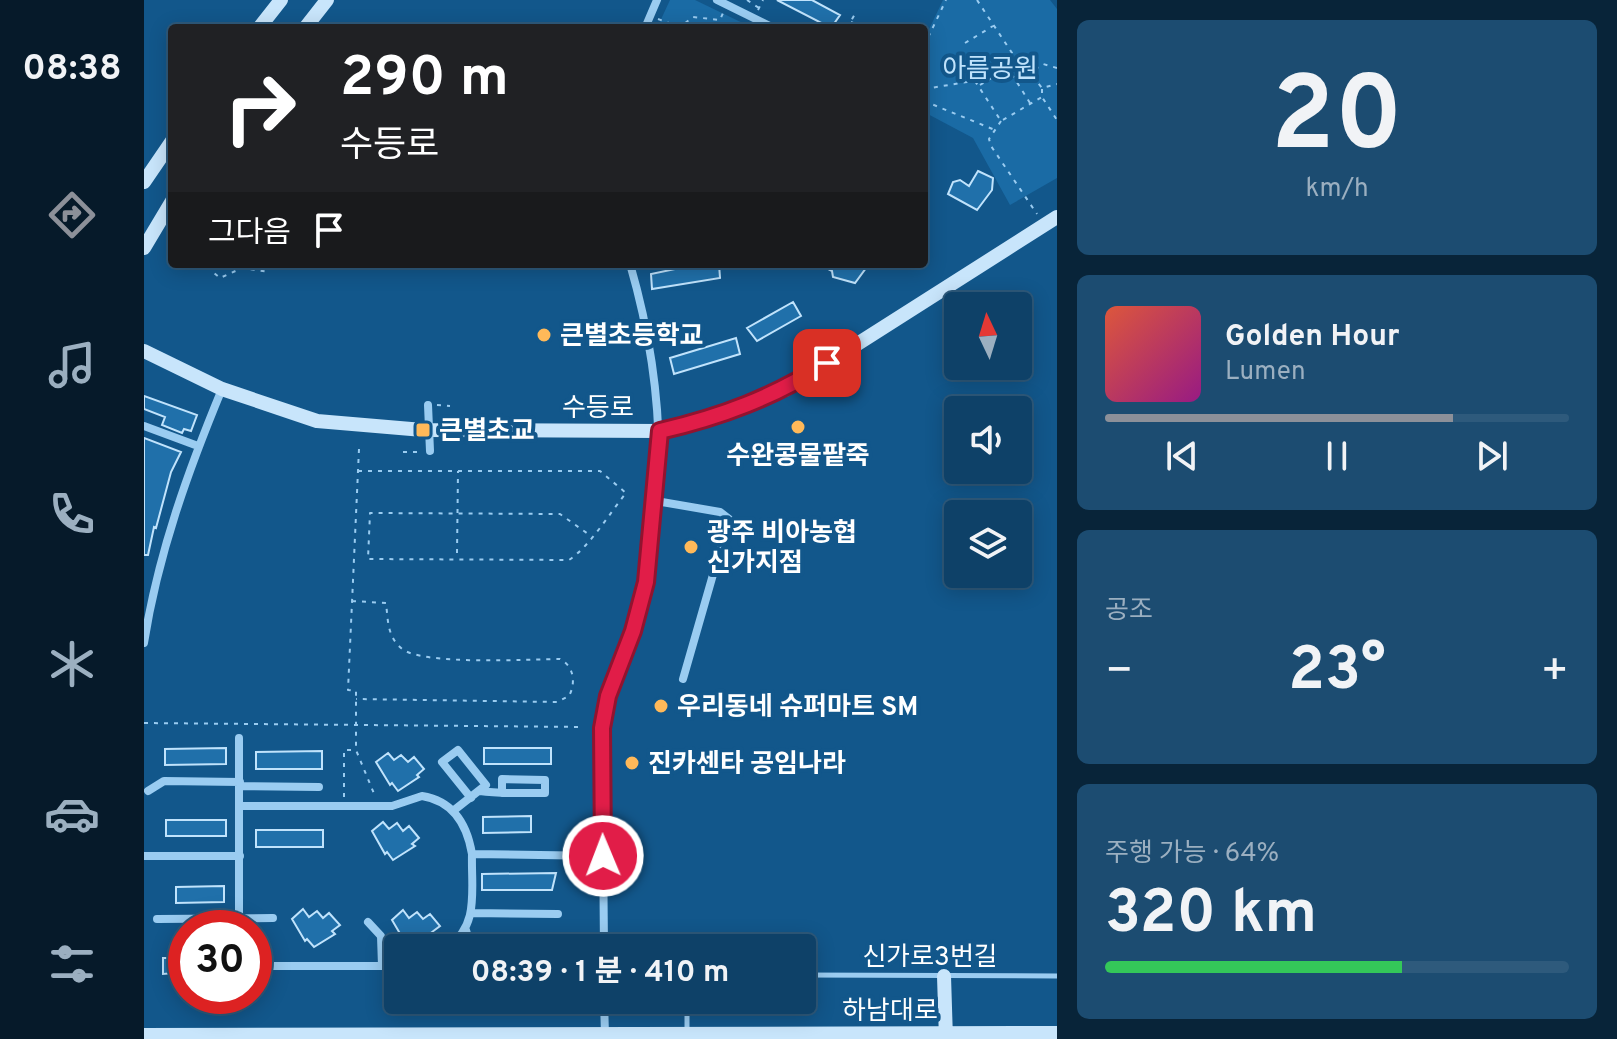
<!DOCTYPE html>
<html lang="ko">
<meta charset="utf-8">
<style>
body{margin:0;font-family:Overpass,"Noto Sans KR",sans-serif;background:#1c4c71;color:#f1f3f6;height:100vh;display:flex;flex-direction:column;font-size:30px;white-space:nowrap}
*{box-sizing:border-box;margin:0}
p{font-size:26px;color:#9bafc0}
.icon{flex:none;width:44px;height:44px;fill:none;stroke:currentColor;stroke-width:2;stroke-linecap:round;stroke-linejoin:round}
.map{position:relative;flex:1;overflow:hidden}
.side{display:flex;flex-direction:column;gap:20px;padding:20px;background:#082439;width:560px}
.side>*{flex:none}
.guide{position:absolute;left:24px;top:24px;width:760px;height:244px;border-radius:8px;box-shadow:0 4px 20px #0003,0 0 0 2px #2e5a7c;background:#202124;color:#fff;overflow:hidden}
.needle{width:52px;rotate:356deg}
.buttons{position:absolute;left:800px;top:292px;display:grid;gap:16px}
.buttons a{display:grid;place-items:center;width:88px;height:88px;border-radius:8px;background:#0e4168;box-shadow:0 4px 20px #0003,0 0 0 2px #2e5a7c;font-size:40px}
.speed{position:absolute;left:24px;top:910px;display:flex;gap:16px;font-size:40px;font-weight:700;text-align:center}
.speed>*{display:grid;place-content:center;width:104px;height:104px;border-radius:50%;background:#0e4168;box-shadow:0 4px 20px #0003,0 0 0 2px #2e5a7c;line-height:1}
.speed .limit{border:12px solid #d22;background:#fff;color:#111}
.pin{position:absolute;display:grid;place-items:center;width:68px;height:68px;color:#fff;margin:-34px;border-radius:16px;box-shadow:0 4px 12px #0006}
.me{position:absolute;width:88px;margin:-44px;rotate:359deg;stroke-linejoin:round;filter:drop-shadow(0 0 6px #0008)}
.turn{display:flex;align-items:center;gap:28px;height:168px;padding:0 40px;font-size:36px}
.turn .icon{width:104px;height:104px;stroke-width:2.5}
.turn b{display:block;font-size:56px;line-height:68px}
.then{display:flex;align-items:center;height:76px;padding:0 40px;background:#0003;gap:16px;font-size:30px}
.big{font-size:60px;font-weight:700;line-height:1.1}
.side .card{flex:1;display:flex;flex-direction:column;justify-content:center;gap:12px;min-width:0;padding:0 28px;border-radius:12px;background:#1c4c71}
.side .dial{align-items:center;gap:0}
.dial b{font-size:104px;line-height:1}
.song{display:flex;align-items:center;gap:24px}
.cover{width:96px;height:96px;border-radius:12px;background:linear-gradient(135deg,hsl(10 70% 55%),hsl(310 70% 35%))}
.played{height:8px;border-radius:4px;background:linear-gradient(90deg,#8c9099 75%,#2e5a7c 75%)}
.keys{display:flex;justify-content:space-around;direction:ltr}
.heat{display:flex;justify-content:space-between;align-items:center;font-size:44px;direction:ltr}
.charge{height:12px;border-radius:6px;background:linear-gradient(90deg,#34c759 64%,#2e5a7c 0)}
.trip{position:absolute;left:240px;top:934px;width:432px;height:80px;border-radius:8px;background:#0e4168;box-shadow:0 4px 20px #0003,0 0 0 2px #2e5a7c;font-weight:700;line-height:80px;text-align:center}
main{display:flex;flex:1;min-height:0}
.menu{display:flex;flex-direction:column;width:144px;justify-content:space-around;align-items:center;background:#061a2a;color:#9bafc0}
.menu .icon{width:56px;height:56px}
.menu .on{color:#8c9099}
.menu b{font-size:36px;color:#f1f3f6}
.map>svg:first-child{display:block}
.green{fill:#1a6ba5}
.building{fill:#2070aa;stroke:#c0e3fc;stroke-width:2}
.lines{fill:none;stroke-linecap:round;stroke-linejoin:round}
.path{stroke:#9accf1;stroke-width:2;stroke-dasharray:4 6;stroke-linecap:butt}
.lane{stroke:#9accf1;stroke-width:5}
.street{stroke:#9accf1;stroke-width:8}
.secondary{stroke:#c8e5fb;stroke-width:14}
.street-bridge{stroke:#9accf1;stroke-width:8}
.route-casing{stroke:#92132f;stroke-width:20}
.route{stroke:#e11d48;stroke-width:14}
.poi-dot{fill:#ffb959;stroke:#12578b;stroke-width:3}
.labels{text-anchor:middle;stroke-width:8;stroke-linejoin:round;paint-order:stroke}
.park-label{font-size:26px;fill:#c0e3fc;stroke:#12578b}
.poi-label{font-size:26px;font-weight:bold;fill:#fff;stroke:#12578b;text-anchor:start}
.street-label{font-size:26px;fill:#fff;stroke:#12578b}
</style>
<main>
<nav class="menu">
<b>08:38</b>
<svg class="icon on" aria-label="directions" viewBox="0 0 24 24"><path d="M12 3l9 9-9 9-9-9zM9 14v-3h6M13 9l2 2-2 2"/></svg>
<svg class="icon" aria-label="music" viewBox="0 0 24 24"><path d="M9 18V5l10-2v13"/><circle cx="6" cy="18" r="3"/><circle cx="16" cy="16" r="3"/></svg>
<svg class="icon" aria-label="phone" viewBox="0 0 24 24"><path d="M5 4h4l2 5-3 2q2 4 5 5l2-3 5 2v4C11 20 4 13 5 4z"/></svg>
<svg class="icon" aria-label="climate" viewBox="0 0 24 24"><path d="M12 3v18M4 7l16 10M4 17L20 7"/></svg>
<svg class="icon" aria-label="car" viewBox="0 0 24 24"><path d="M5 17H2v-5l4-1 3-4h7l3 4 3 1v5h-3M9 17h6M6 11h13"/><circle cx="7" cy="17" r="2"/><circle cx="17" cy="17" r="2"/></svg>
<svg class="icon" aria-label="filters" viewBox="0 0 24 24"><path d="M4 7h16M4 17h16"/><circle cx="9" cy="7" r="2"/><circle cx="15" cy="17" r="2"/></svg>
</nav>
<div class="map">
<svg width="913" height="1039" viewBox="0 0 913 1039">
<rect width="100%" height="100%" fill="#12578b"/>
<path class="green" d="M526 0H551L607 27 513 28Z
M799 0H906L913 9V178L866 205 829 138 780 112V40Z"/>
<path class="building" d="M633 0H668L696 15 687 28Z
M834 171 849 178 848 190 833 210 804 194 809 182 816 180 825 186Z
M555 264H575L576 278 508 289 507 274Z
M675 264H725L711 283 689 277 688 271Z
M649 302 657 316 613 341 603 328Z
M592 338 596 354 530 374 526 358Z
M0 396 53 415 47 431 40 429 38 433 18 425 21 417 0 409Z
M0 438 37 452 27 472 12 528 10 527 4 555H0Z
M82 748V764L21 765V749Z
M340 748H407V764H340Z
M178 751V769H112V752Z
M244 753 250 760 257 755 264 762 270 757 280 769 273 775 275 777 254 791 248 783 246 785 232 762Z
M387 816V832L339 833V817Z
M22 820H82V836H22Z
M239 822 245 829 253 823 259 831 265 826 275 838 268 844 271 846 249 860 243 852 241 854 228 831Z
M112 830H179V847H112Z
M412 873 408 890H338V874Z
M80 886V902L32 903V887Z
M159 909 165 917 173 911 179 918 185 913 196 925 188 931 191 934 170 947 163 939 161 941 148 919Z
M259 910 265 918 273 912 279 919 286 914 296 926 288 932 291 935 269 948 264 940 261 942 248 920Z
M338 937H412V948H338Z
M19 958H42V972L19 974Z"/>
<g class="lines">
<path class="path" d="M603 0 615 8
M833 0 872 59
M614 10 619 0
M514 19 536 27 549 17 576 20 579 13
M707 22 720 28
M703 28 711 14
M821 43 849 26
M780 46 802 0
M913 68 899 64 892 69 890 78 898 88 913 84
M831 81 857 121 898 97
M836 85 864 68 886 103
M780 89 823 82 872 60 894 68
M898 89V97L913 120
M780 101 851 130
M857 121 845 139 847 146 893 214
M68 264 70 273 76 278 98 268 125 272
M293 405 306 406
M215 449 204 690 212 691V750L231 796
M259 452H277
M214 471H456L482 493C465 514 447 545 425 560L224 559 226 513 416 514 447 536
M313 553 314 471
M208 601 242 603C244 619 243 636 257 648 276 666 386 659 416 659 430 666 432 683 425 696L413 702 212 699
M0 723 439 727
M200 797V750H210"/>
<path class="lane" d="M658 975 913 976
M543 1031V1000"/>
<path class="street" d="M573 0 630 28
M501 28 513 0
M0 426 54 446
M512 501 576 512 585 519 539 679
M0 643C14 554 44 471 78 389
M96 786 175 787
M4 791 20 781 96 782
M336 791C357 794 380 793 401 793V780L358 779V793
M96 806H248L278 796C309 801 323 824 328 854L459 856
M309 811 342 785 314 750 298 762 327 798
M0 856H96
M327 913 414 914
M13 919 129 918
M224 922 237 936 238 966
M95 928V738
M322 930 327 948
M303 948C336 925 327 891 328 854
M460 948 458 728C465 684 487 644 498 601 525 489 518 374 486 264
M110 966H254
M460 1000 461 1035"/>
<path class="secondary" d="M115 28 137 0
M161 28 183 0
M0 182 28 141
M0 248 28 201
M0 351 78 389 173 421 279 430 516 431 556 422 641 390 913 217
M800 976 802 1039
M0 1035 913 1033"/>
<path class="street-bridge" d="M284 405 286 451"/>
</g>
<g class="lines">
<defs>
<path id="route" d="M459 856 458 728 464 696 489 631 502 582 516 431C577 417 630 397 683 363"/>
</defs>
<use href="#route" class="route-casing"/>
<use href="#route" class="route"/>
</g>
<g class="poi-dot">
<circle cx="400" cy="335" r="8"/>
<circle cx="654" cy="427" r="8"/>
<rect x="271" y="422" width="16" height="16" rx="4"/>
<circle cx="547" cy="547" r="8"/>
<circle cx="517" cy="706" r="8"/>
<circle cx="488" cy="763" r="8"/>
</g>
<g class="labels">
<g class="park-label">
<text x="846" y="77">아름공원</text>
</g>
<g class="poi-label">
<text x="416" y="344">큰별초등학교</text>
<text x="295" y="439">큰별초교</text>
<text x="654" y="464" text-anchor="middle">수완콩물팥죽</text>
<text x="563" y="541">광주 비아농협<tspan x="563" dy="30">신가지점</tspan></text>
<text x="533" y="715">우리동네 슈퍼마트 SM</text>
<text x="504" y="772">진카센타 공임나라</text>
</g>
<g class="street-label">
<text x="454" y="416">수등로</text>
<text x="786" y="965">신가로3번길</text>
<text x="746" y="1019">하남대로</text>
</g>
</g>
</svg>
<div class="buttons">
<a><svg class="needle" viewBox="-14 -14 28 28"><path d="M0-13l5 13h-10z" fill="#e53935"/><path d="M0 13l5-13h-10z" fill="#9bafc0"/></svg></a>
<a><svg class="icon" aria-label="sound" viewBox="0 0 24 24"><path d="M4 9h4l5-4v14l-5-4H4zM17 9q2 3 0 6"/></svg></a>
<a><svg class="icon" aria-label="layers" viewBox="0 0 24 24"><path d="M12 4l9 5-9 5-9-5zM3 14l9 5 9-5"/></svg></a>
</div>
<div class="speed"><div class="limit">30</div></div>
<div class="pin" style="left:683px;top:363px;background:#d93025"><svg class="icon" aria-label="arrive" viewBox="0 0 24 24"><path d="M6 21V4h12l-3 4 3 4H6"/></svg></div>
<svg class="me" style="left:459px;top:856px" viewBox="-20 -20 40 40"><circle r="17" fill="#e11d48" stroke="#fff" stroke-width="3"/><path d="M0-11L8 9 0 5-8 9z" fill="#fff"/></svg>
<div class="trip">08:39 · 1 분 · 410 m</div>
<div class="guide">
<div class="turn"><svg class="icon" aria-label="right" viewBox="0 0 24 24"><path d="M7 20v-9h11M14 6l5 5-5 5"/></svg><div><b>290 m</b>수등로</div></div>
<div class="then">그다음<svg class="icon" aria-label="arrive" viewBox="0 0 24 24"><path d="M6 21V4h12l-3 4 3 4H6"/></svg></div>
</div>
</div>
<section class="side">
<div class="card dial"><b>20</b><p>km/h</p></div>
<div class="card">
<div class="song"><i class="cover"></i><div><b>Golden Hour</b><p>Lumen</p></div></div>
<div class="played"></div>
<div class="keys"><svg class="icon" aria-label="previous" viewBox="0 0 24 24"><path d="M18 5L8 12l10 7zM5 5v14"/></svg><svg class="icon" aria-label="pause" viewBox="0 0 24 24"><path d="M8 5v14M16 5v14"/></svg><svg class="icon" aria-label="next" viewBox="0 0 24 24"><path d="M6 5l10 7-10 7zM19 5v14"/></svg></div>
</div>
<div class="card"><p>공조</p>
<div class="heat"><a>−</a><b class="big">23°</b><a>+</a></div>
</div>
<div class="card"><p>주행 가능 · 64%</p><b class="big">320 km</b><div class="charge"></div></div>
</section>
</main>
